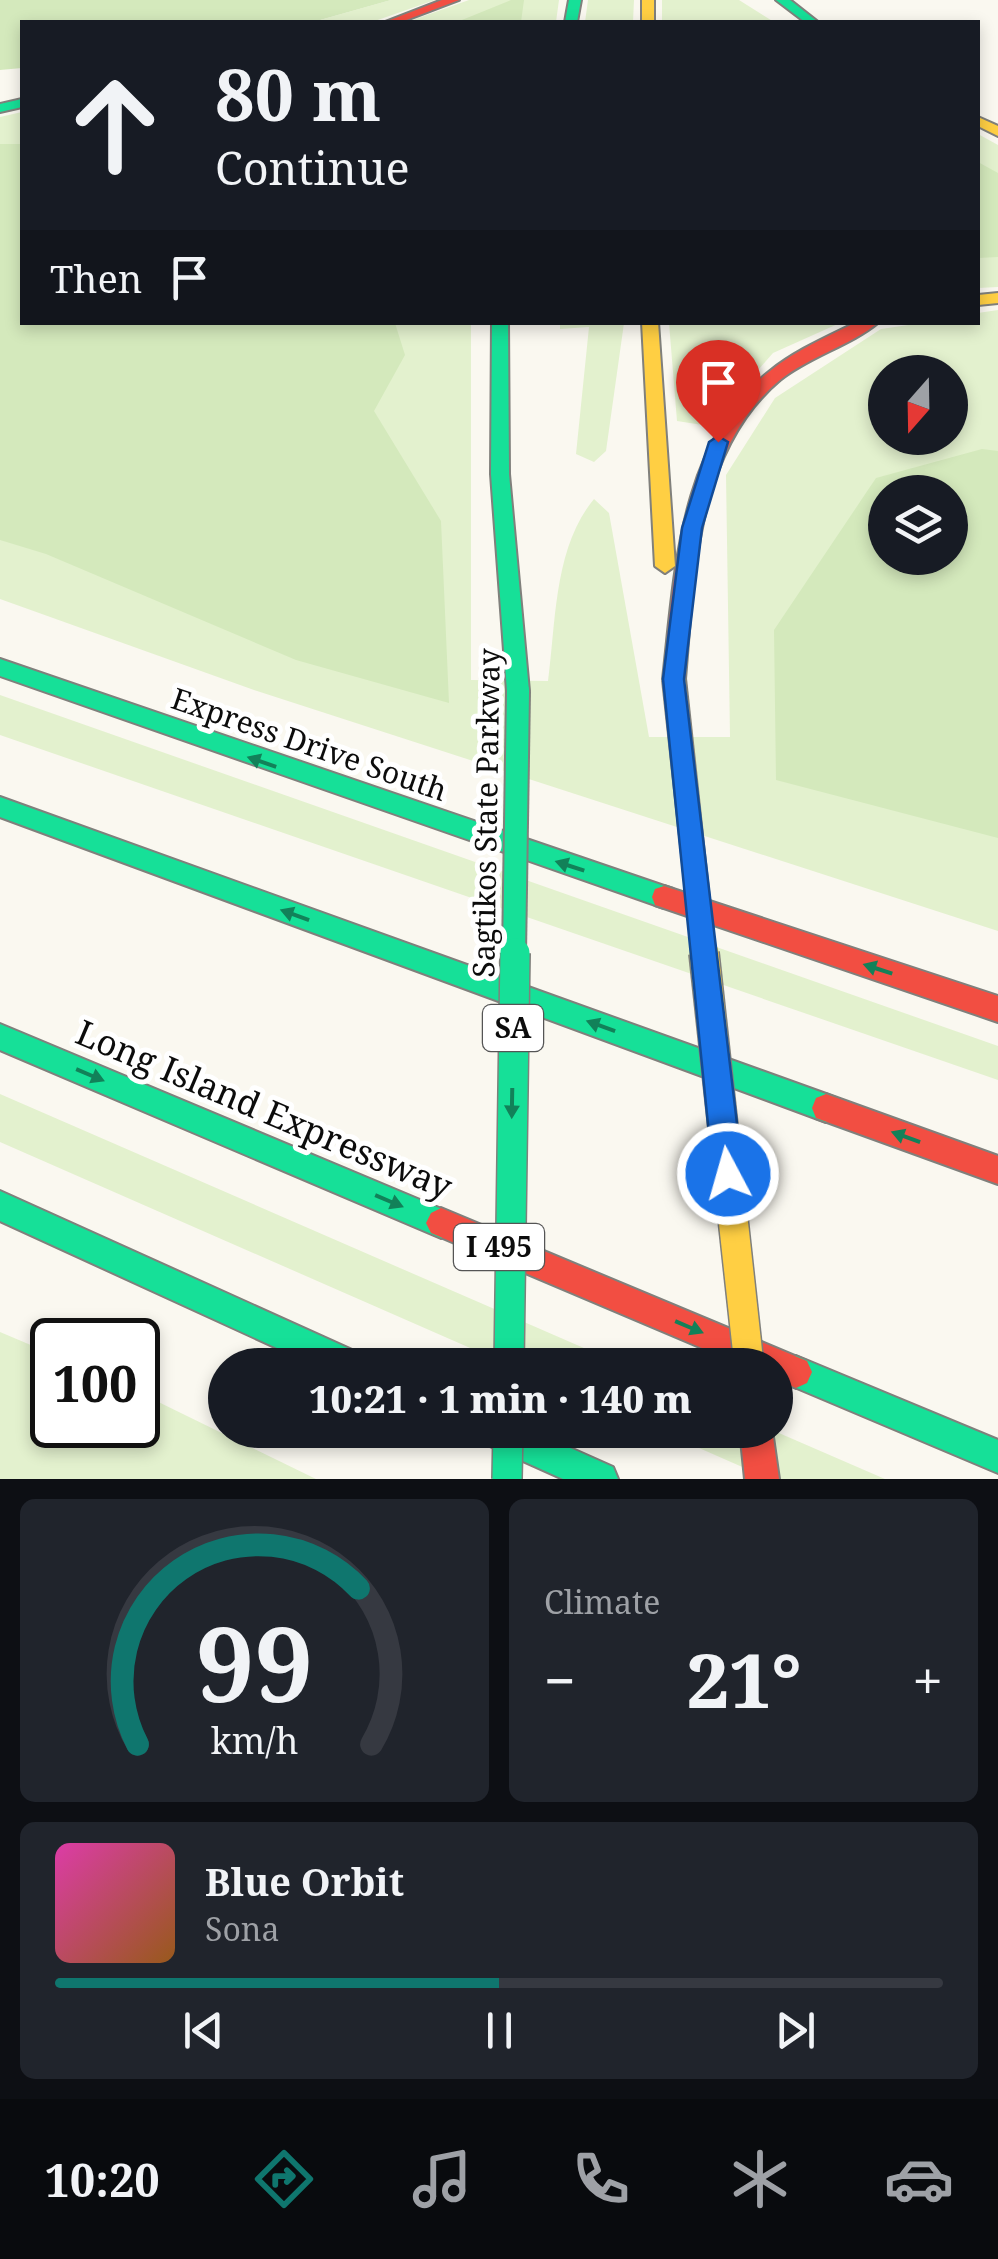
<!DOCTYPE html>
<meta charset="utf-8">
<style>
body{margin:0;font-family:"Noto Serif",serif;background:#20242c;color:#f1f3f6;height:100vh;display:flex;flex-direction:column;font-size:38px;white-space:nowrap}
*{box-sizing:border-box;margin:0}
p{font-size:32px;color:#9ea1a6}
.icon{flex:none;width:55px;height:55px;fill:none;stroke:currentColor;stroke-width:2;stroke-linecap:round;stroke-linejoin:round}
.map{position:relative;height:1479px;overflow:hidden}
.details{display:flex;flex-direction:column;gap:20px;padding:20px;background:#0d0f14;flex:1}
.details>*{flex:none}
.banner{position:absolute;left:20px;top:20px;width:960px;height:305px;border-radius:0px;box-shadow:0 5px 15px #0003;background:#171b24;color:#f1f3f6;overflow:hidden}
.needle{width:65px;rotate:200deg}
.tools{position:absolute;left:868px;top:355px;display:grid;gap:20px}
.tools a{display:grid;place-items:center;width:100px;height:100px;border-radius:50%;background:#171b24;box-shadow:0 5px 15px #0003;font-size:50px}
.speed{position:absolute;left:30px;top:1318px;display:flex;gap:20px;font-size:50px;font-weight:700;text-align:center}
.speed>*{display:grid;place-content:center;width:130px;height:130px;border-radius:50%;background:#171b24;box-shadow:0 5px 15px #0003;line-height:1}
.speed .limit{border:5px solid #111;border-radius:15px;background:#fff;color:#111}
.pin{position:absolute;display:grid;place-items:center;width:85px;height:85px;color:#fff;margin:-102px -42px;border-radius:50% 50% 50% 0;rotate:-45deg;box-shadow:0 0 10px #0007}
.pin .icon{rotate:45deg}
.me{position:absolute;width:110px;margin:-55px;rotate:354deg;stroke-linejoin:round;filter:drop-shadow(0 0 8px #0008)}
.turn{display:flex;align-items:center;gap:35px;height:210px;padding:0 30px;font-size:45px}
.turn .icon{width:130px;height:130px;stroke-width:2.5}
.turn b{display:block;font-size:70px;line-height:85px}
.then{display:flex;align-items:center;height:95px;padding:0 30px;background:#0003;gap:20px;font-size:38px}
.big{font-size:75px;font-weight:800;line-height:1.1}
.details .card{flex:1;display:flex;flex-direction:column;justify-content:center;gap:15px;min-width:0;padding:0 35px;border-radius:15px;background:#20242c}
.details .dial{align-items:center;gap:0}
.dial svg{height:260px;overflow:visible;fill:none;stroke:#363941;stroke-width:7;stroke-linecap:round;text-anchor:middle}
.dial text{fill:#f1f3f6;stroke:none}
.song{display:flex;align-items:center;gap:30px}
.cover{width:120px;height:120px;border-radius:15px;background:linear-gradient(135deg,hsl(320 70% 55%),hsl(30 70% 35%))}
.played{height:10px;border-radius:5px;background:linear-gradient(90deg,#0f766e 50%,#363941 50%)}
.keys{display:flex;justify-content:space-around;direction:ltr}
.heat{display:flex;justify-content:space-between;align-items:center;font-size:55px;direction:ltr}
.details .tiles{flex:1;display:grid;gap:20px;grid-template-columns:1fr 1fr}
.card:last-child{grid-column:span 2}
.trip{position:absolute;left:208px;top:1348px;width:585px;height:100px;border-radius:50px;background:#171b24;box-shadow:0 5px 15px #0003;font-weight:800;line-height:100px;text-align:center}
.tab-bar{display:flex;height:160px;justify-content:space-around;align-items:center;background:#090b0e;color:#9ea1a6}
.tab-bar .icon{width:70px;height:70px}
.tab-bar .current{color:#0f766e}
.tab-bar b{font-size:45px;color:#f1f3f6}
.map>svg:first-child{display:block}
.green{fill:#e3f1ce;fill-rule:evenodd}
.forest{fill:#d4e9bc;fill-rule:evenodd}
.lines{fill:none;stroke-linecap:round;stroke-linejoin:round}
.fast-casing{stroke:#80807c;stroke-width:4}
.slow-casing{stroke:#80807c;stroke-width:4}
.jam-casing{stroke:#80807c;stroke-width:4}
.fast{fill:#16e098;fill-rule:evenodd}
.slow{fill:#ffcf43;fill-rule:evenodd}
.jam{fill:#f24e42;fill-rule:evenodd}
.fast-bridge-far1-casing{stroke:#80807c;stroke-width:26;stroke-linecap:butt}
.fast-bridge-casing{stroke:#80807c;stroke-width:32;stroke-linecap:butt}
.slow-bridge-far1-casing{stroke:#80807c;stroke-width:26;stroke-linecap:butt}
.slow-bridge-casing{stroke:#80807c;stroke-width:32;stroke-linecap:butt}
.fast-bridge-far1{stroke:#16e098;stroke-width:22}
.fast-bridge{stroke:#16e098;stroke-width:29}
.slow-bridge-far1{stroke:#ffcf43;stroke-width:22}
.slow-bridge{stroke:#ffcf43;stroke-width:29}
.oneway{fill:#128159}
.route{fill:#1a73e8;stroke:#114b97;stroke-width:2.5}
.labels{text-anchor:middle;stroke-width:10;stroke-linejoin:round;paint-order:stroke}
.shield{fill:#fff;stroke:#555;stroke-width:2.5}
.shield-label{font-size:28px;font-weight:bold;fill:#0c0c0c}
.street-label{font-size:30px;fill:#0c0c0c;stroke:#fff}
.near-street-label{font-size:35px;fill:#0c0c0c;stroke:#fff}
</style>
<div class="map">
<svg width="998" height="1479" viewBox="0 0 998 1479">
<rect width="100%" height="100%" fill="#faf8f0"/>
<path class="green" d="M391 0H435L372 22H313Z
M469 0H559L556 22H407Z
M588 0H634L633 22H585Z
M662 0H739L774 22H662Z
M22 112V322L471 323V680L548 681C556 621 554 547 594 499L609 513 649 737H730L726 475 775 398 881 329 922 323 978 322V313L998 310V931L254 690 0 599V117ZM885 372H950V438H885ZM885 492H950V558H885Z
M978 134 998 145V287L978 288Z
M560 323H624L606 451 594 462 576 454 589 327 560 329Z
M669 323H840L773 353 709 426 677 421Z
M0 695 998 1046V1080L0 735Z
M0 1094 623 1365H509L0 1142Z
M0 1332 52 1354V1425H138V1392L316 1479H0Z
M658 1430H772L885 1479H770Z"/>
<path class="forest" d="M0 0H391L313 22H22V68L0 70Z
M511 0H524L521 22H457Z
M0 144H22V322L395 323 405 355 374 411 441 521 449 703 296 660 46 554 0 540Z
M978 162 998 173V257L978 258Z
M982 449 998 451V838L776 780 774 630 876 478ZM885 492H950V558H885Z"/>
<g class="lines">
<defs>
<path id="fast" d="M569 0H581L577 22H565Z
M776 0H790L818 22H805Z
M22 99V107L0 112V104Z
M492 322H508L509 474 529 691 518 700 507 691 491 474Z
M0 659 664 886 673 889 676 897 673 905 664 908 0 676Z
M0 797 826 1094 836 1098 840 1108 836 1118 826 1122 0 817Z
M0 1024 451 1213 456 1223 451 1233 441 1238 0 1050Z
M0 1191 361 1354 366 1365H314L0 1221Z
M796 1356 998 1440V1473L785 1383 780 1372 785 1361Z
M477 1430H530L613 1467 618 1479H563L481 1442Z"/>
<path id="slow" d="M642 0H654V22H642Z
M978 117 998 126V136L978 126Z
M998 293V303L978 305V295Z
M642 322H658L675 566 665 573 655 566Z"/>
<path id="jam" d="M442 0H459L401 22H385Z
M857 322H879C850 346 810 356 780 380 695 451 694 578 685 679L674 688 666 685 663 679C675 573 679 442 770 371 796 350 827 337 857 322Z
M664 886 998 996V1022L655 905 652 897 655 889Z
M826 1094 998 1156V1184L816 1118 812 1108 816 1098Z
M441 1208 807 1361 812 1372 807 1383 796 1388 775 1379V1365H742L431 1233 426 1223 431 1213Z
M740 1430H772L779 1479H745Z"/>
</defs>
<use href="#fast" class="fast-casing"/>
<use href="#slow" class="slow-casing"/>
<use href="#jam" class="jam-casing"/>
<use href="#fast" class="fast"/>
<use href="#slow" class="slow"/>
<use href="#jam" class="jam"/>
<defs>
<path id="fast-bridge-far1" d="M514 955 518 691"/>
<path id="fast-bridge" d="M509 1365 515 953
M507 1479 508 1430"/>
<path id="slow-bridge-far1" d="M674 679 704 955"/>
<path id="slow-bridge" d="M704 953 749 1365"/>
</defs>
<use href="#fast-bridge-far1" class="fast-bridge-far1-casing"/>
<use href="#fast-bridge" class="fast-bridge-casing"/>
<use href="#slow-bridge-far1" class="slow-bridge-far1-casing"/>
<use href="#slow-bridge" class="slow-bridge-casing"/>
<use href="#fast-bridge-far1" class="fast-bridge-far1"/>
<use href="#fast-bridge" class="fast-bridge"/>
<use href="#slow-bridge-far1" class="slow-bridge-far1"/>
<use href="#slow-bridge" class="slow-bridge"/>
</g>
<defs><path id="oneway-solid" d="M-6-.8H1V-3.2L6.5 0L1 3.2V.8H-6Z" transform="scale(2.5)"/></defs>
<g class="oneway">
<use href="#oneway-solid" transform="translate(262 762) rotate(-161)"/>
<use href="#oneway-solid" transform="translate(570 866) rotate(-162)"/>
<use href="#oneway-solid" transform="translate(295 915) rotate(-160)"/>
<use href="#oneway-solid" transform="translate(878 969) rotate(-162)"/>
<use href="#oneway-solid" transform="translate(601 1026) rotate(-160)"/>
<use href="#oneway-solid" transform="translate(90 1075) rotate(23)"/>
<use href="#oneway-solid" transform="translate(512 1103) rotate(91)"/>
<use href="#oneway-solid" transform="translate(906 1137) rotate(-160)"/>
<use href="#oneway-solid" transform="translate(389 1201) rotate(23)"/>
<use href="#oneway-solid" transform="translate(689 1327) rotate(23)"/>
</g>
<path class="route" d="M718 436 728 442 702 528 684 679 743 1174 738 1185 728 1189 718 1185 713 1174 663 679 682 528 709 442Z"/>
<g class="labels">
<g class="shield">
<rect x="483" y="1005" width="60" height="46" rx="8"/>
<rect x="454" y="1224" width="90" height="46" rx="8"/>
</g>
<g class="shield-label">
<text x="513" y="1038">SA</text>
<text x="499" y="1257">I 495</text>
</g>
<g class="street-label">
<text transform="translate(309 745) rotate(19)" y="10">Express Drive South</text>
<text transform="translate(487 813) rotate(-89)" y="10">Sagtikos State Parkway</text>
</g>
<g class="near-street-label">
<text transform="translate(264 1110) rotate(23)" y="12">Long Island Expressway</text>
</g>
</g>
</svg>
<div class="tools">
<a><svg class="needle" viewBox="-14 -14 28 28"><path d="M0-13l5 13h-10z" fill="#e53935"/><path d="M0 13l5-13h-10z" fill="#9ea1a6"/></svg></a>
<a><svg class="icon" aria-label="layers" viewBox="0 0 24 24"><path d="M12 4l9 5-9 5-9-5zM3 14l9 5 9-5"/></svg></a>
</div>
<div class="speed"><div class="limit">100</div></div>
<div class="pin" style="left:718px;top:442px;background:#d93025"><svg class="icon" aria-label="arrive" viewBox="0 0 24 24"><path d="M6 21V4h12l-3 4 3 4H6"/></svg></div>
<svg class="me" style="left:728px;top:1174px" viewBox="-20 -20 40 40"><circle r="17" fill="#1a73e8" stroke="#fff" stroke-width="3"/><path d="M0-11L8 9 0 5-8 9z" fill="#fff"/></svg>
<div class="trip">10:21 · 1 min · 140 m</div>
<div class="banner">
<div class="turn"><svg class="icon" aria-label="ahead" viewBox="0 0 24 24"><path d="M12 20V5M6 11l6-6 6 6"/></svg><div><b>80 m</b>Continue</div></div>
<div class="then">Then<svg class="icon" aria-label="arrive" viewBox="0 0 24 24"><path d="M6 21V4h12l-3 4 3 4H6"/></svg></div>
</div>
</div>
<section class="details">
<div class="tiles">
<div class="card dial"><svg viewBox="0 0 100 80">
<path d="M14 69A42 42 0 1 1 86 69"/>
<path d="M14 69A42 42 0 0 1 82 21" stroke="#0f766e"/>
<text x="50" y="56" font-size="32" font-weight="700">99</text>
<text x="50" y="72" font-size="11">km/h</text>
</svg></div>
<div class="card"><p>Climate</p>
<div class="heat"><a>−</a><b class="big">21°</b><a>+</a></div>
</div>
<div class="card">
<div class="song"><i class="cover"></i><div><b>Blue Orbit</b><p>Sona</p></div></div>
<div class="played"></div>
<div class="keys"><svg class="icon" aria-label="previous" viewBox="0 0 24 24"><path d="M18 5L8 12l10 7zM5 5v14"/></svg><svg class="icon" aria-label="pause" viewBox="0 0 24 24"><path d="M8 5v14M16 5v14"/></svg><svg class="icon" aria-label="next" viewBox="0 0 24 24"><path d="M6 5l10 7-10 7zM19 5v14"/></svg></div>
</div>
</div>
</section>
<nav class="tab-bar">
<b>10:20</b>
<svg class="icon current" aria-label="directions" viewBox="0 0 24 24"><path d="M12 3l9 9-9 9-9-9zM9 14v-3h6M13 9l2 2-2 2"/></svg>
<svg class="icon" aria-label="music" viewBox="0 0 24 24"><path d="M9 18V5l10-2v13"/><circle cx="6" cy="18" r="3"/><circle cx="16" cy="16" r="3"/></svg>
<svg class="icon" aria-label="phone" viewBox="0 0 24 24"><path d="M5 4h4l2 5-3 2q2 4 5 5l2-3 5 2v4C11 20 4 13 5 4z"/></svg>
<svg class="icon" aria-label="climate" viewBox="0 0 24 24"><path d="M12 3v18M4 7l16 10M4 17L20 7"/></svg>
<svg class="icon" aria-label="car" viewBox="0 0 24 24"><path d="M5 17H2v-5l4-1 3-4h7l3 4 3 1v5h-3M9 17h6M6 11h13"/><circle cx="7" cy="17" r="2"/><circle cx="17" cy="17" r="2"/></svg>
</nav>
